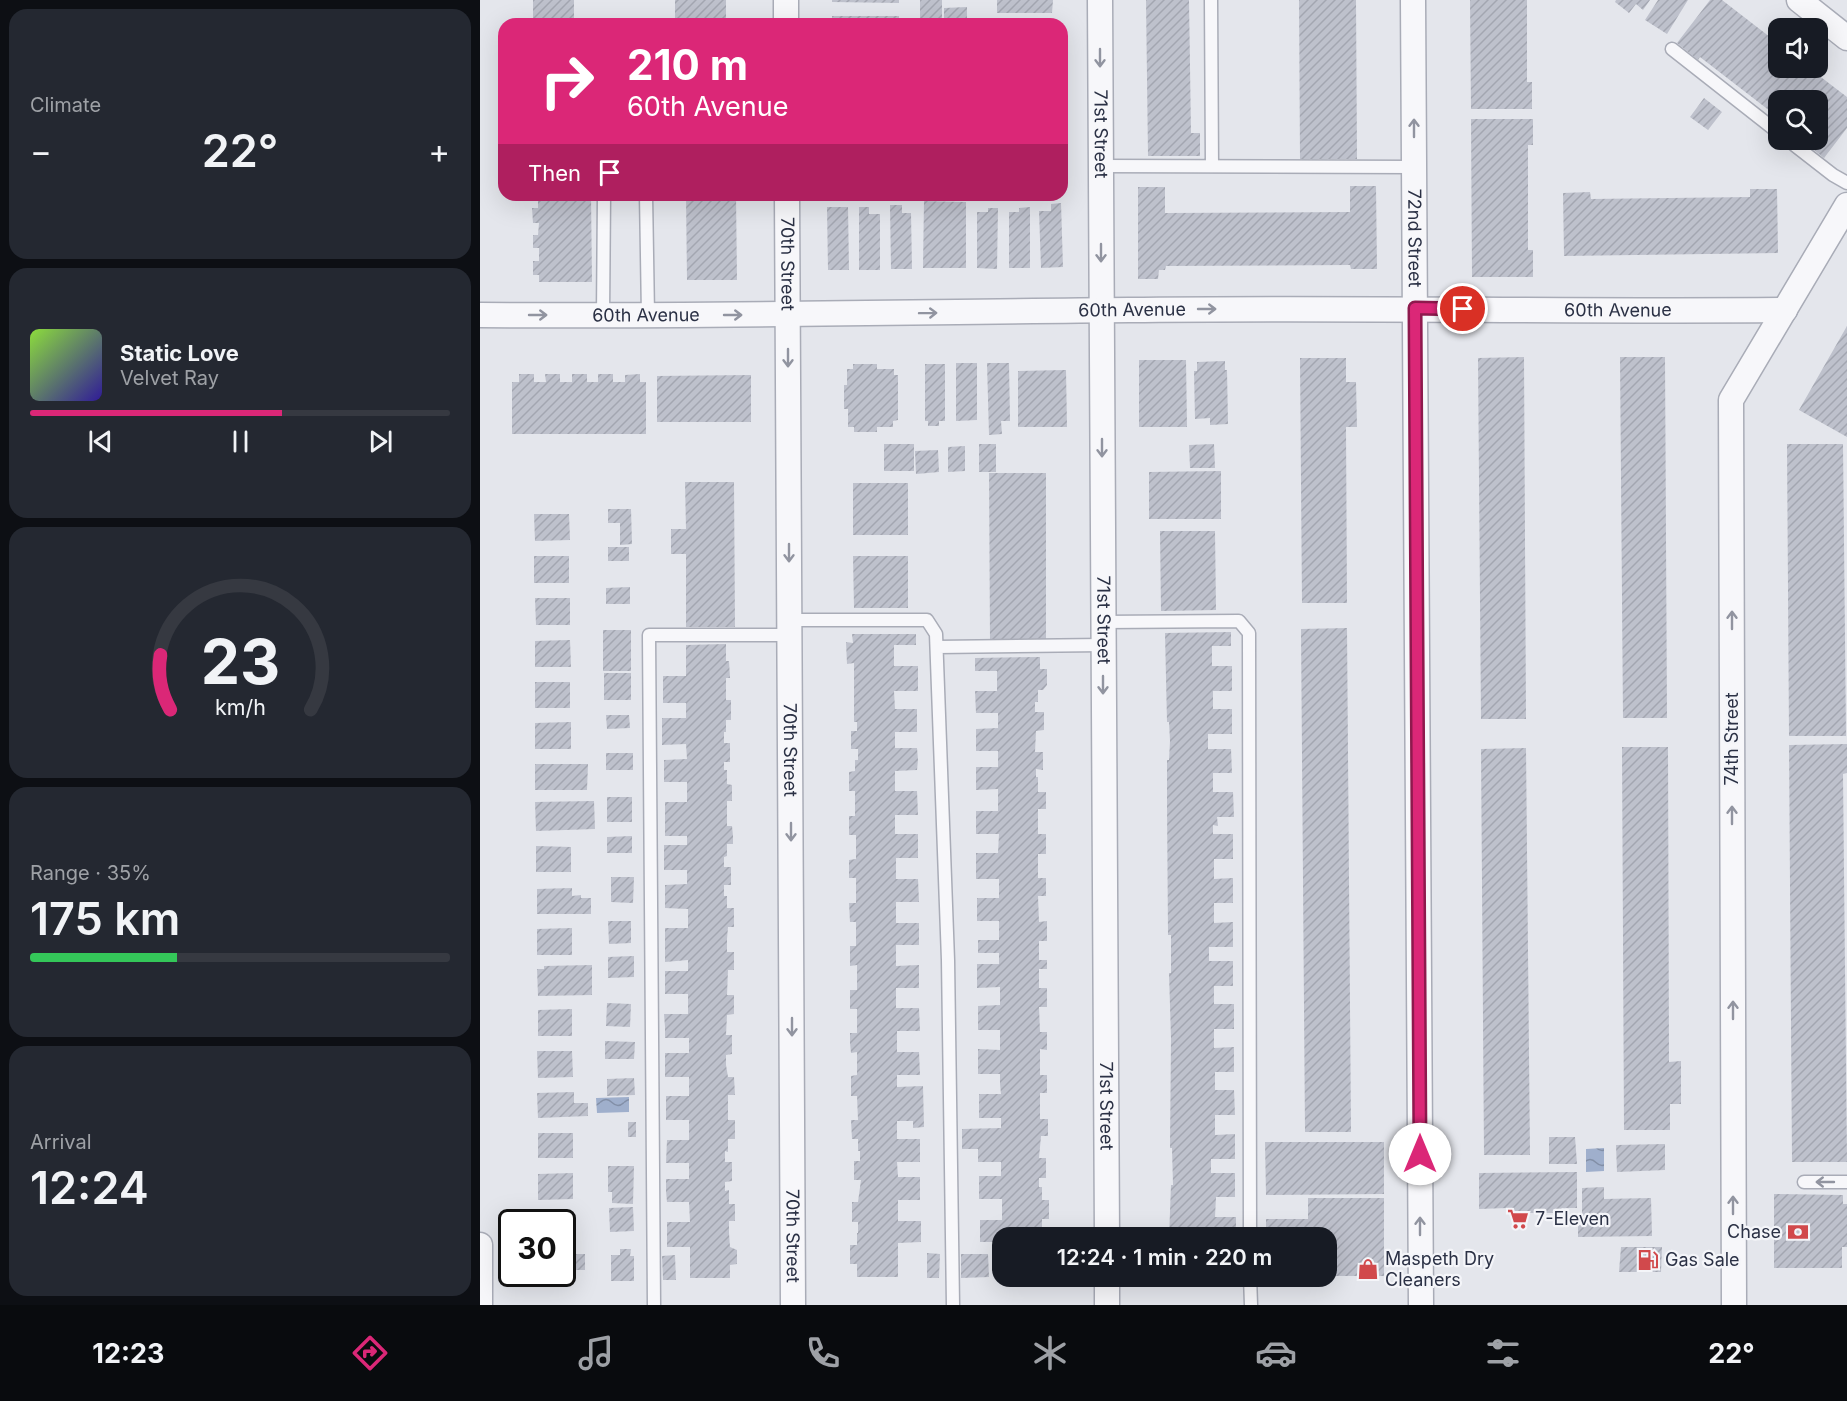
<!DOCTYPE html>
<meta charset="utf-8">
<style>
body{margin:0;font-family:Inter,sans-serif;background:#242831;color:#f1f3f6;height:100vh;display:flex;flex-direction:column;font-size:22px;white-space:nowrap}
*{box-sizing:border-box;margin:0}
p{font-size:20px;color:#9ea1a6}
.icon{flex:none;width:33px;height:33px;fill:none;stroke:currentColor;stroke-width:2;stroke-linecap:round;stroke-linejoin:round}
.map{position:relative;flex:1;overflow:hidden}
.details{display:flex;flex-direction:column;gap:9px;padding:9px;background:#0d0f14;width:480px}
.details>*{flex:none}
.guide{position:absolute;left:18px;top:18px;width:570px;height:183px;border-radius:18px;box-shadow:0 6px 24px #0002;background:#db2777;color:#fff;overflow:hidden}
.controls{position:absolute;left:1288px;top:18px;display:grid;gap:12px}
.controls a{display:grid;place-items:center;width:60px;height:60px;border-radius:12px;background:#171b24;box-shadow:0 6px 24px #0002;font-size:30px}
.speed{position:absolute;left:18px;top:1209px;display:flex;gap:12px;font-size:30px;font-weight:700;text-align:center}
.speed>*{display:grid;place-content:center;width:78px;height:78px;border-radius:50%;background:#171b24;box-shadow:0 6px 24px #0002;line-height:1}
.speed .limit{border:3px solid #111;border-radius:9px;background:#fff;color:#111}
.pin{position:absolute;display:grid;place-items:center;width:51px;height:51px;color:#fff;margin:-26px;border:3px solid #fff;border-radius:50%;box-shadow:0 2px 6px #0007}
.me{position:absolute;width:66px;margin:-33px;rotate:0deg;stroke-linejoin:round;filter:drop-shadow(0 0 4px #0008)}
.turn{display:flex;align-items:center;gap:21px;height:126px;padding:0 30px;font-size:27px}
.turn .icon{width:78px;height:78px;stroke-width:2.5}
.turn b{display:block;font-size:42px;line-height:51px}
.then{display:flex;align-items:center;height:57px;padding:0 30px;background:#0003;gap:12px;font-size:22px}
.big{font-size:45px;font-weight:600;line-height:1.1}
.details .tile{flex:1;display:flex;flex-direction:column;justify-content:center;gap:9px;min-width:0;padding:0 21px;border-radius:18px;background:#242831}
.details .dial{align-items:center;gap:0}
.dial svg{height:156px;overflow:visible;fill:none;stroke:#363941;stroke-width:7;stroke-linecap:round;text-anchor:middle}
.dial text{fill:#f1f3f6;stroke:none}
.song{display:flex;align-items:center;gap:18px}
.cover{width:72px;height:72px;border-radius:9px;background:linear-gradient(135deg,hsl(90 70% 55%),hsl(250 70% 35%))}
.played{height:6px;border-radius:3px;background:linear-gradient(90deg,#db2777 60%,#363941 60%)}
.keys{display:flex;justify-content:space-around;direction:ltr}
.heat{display:flex;justify-content:space-between;align-items:center;font-size:33px;direction:ltr}
.charge{height:9px;border-radius:4px;background:linear-gradient(90deg,#34c759 35%,#363941 0)}
.trip{position:absolute;left:512px;top:1227px;width:345px;height:60px;border-radius:18px;background:#171b24;box-shadow:0 6px 24px #0002;font-weight:600;line-height:60px;text-align:center}
.menu{display:flex;height:96px;justify-content:space-around;align-items:center;background:#090b0e;color:#9ea1a6}
.menu .icon{width:42px;height:42px}
.menu .on{color:#db2777}
.menu b{font-size:27px;color:#f1f3f6}
main{display:flex;flex:1;min-height:0}
.map>svg:first-child{display:block}
.water{fill:url(#water-waves)}
.building{fill:url(#building-hatch)}
.lines{fill:none;stroke-linecap:round;stroke-linejoin:round}
.service-casing{stroke:#a9acb7;stroke-width:15}
.minor-casing{stroke:#a9acb7;stroke-width:27}
.service{stroke:#f7f7fa;stroke-width:12}
.minor{stroke:#f7f7fa;stroke-width:24}
.oneway{stroke:#9194a0}
.route-casing{stroke:#8e194d;stroke-width:15}
.route{stroke:#db2777;stroke-width:10}
.labels{text-anchor:middle;stroke-width:4.5;stroke-linejoin:round;paint-order:stroke}
.street-label{font-size:18px;fill:#2b3145;stroke:#f4f5f9}
.poi-label{font-size:18px;fill:#2b3145;stroke:#f4f5f9;text-anchor:start}
</style>
<main>
<section class="details">
<div class="tile"><p>Climate</p>
<div class="heat"><a>−</a><b class="big">22°</b><a>+</a></div>
</div>
<div class="tile">
<div class="song"><i class="cover"></i><div><b>Static Love</b><p>Velvet Ray</p></div></div>
<div class="played"></div>
<div class="keys"><svg class="icon" aria-label="previous" viewBox="0 0 24 24"><path d="M18 5L8 12l10 7zM5 5v14"/></svg><svg class="icon" aria-label="pause" viewBox="0 0 24 24"><path d="M8 5v14M16 5v14"/></svg><svg class="icon" aria-label="next" viewBox="0 0 24 24"><path d="M6 5l10 7-10 7zM19 5v14"/></svg></div>
</div>
<div class="tile dial"><svg viewBox="0 0 100 80">
<path d="M14 69A42 42 0 1 1 86 69"/>
<path d="M14 69A42 42 0 0 1 9 41" stroke="#db2777"/>
<text x="50" y="56" font-size="32" font-weight="700">23</text>
<text x="50" y="72" font-size="11">km/h</text>
</svg></div>
<div class="tile"><p>Range · 35%</p><b class="big">175 km</b><div class="charge"></div></div>
<div class="tile"><p>Arrival</p><b class="big">12:24</b></div>
</section>
<div class="map">
<svg width="1367" height="1305" viewBox="0 0 1367 1305">
<defs>
<pattern id="water-waves" width="16" height="10" patternUnits="userSpaceOnUse" patternTransform="scale(1.5)"><rect width="16" height="10" fill="#9fafcc"/><path d="M0 5q4-4 8 0t8 0" fill="none" stroke="#828fa7"/></pattern>
<pattern id="building-hatch" width="6" height="6" patternUnits="userSpaceOnUse" patternTransform="scale(1.5)"><rect width="6" height="6" fill="#bec1cc"/><path d="M-1 1l2-2M0 6l6-6M5 7l2-2" fill="none" stroke="#a3a6b1"/></pattern>
</defs>
<rect width="100%" height="100%" fill="#e4e6ec"/>
<path class="water" d="M149 1097V1112L117 1113 116 1098Z
M1124 1148V1171L1106 1172V1149Z"/>
<path class="building" d="M53 0H94V24H53Z
M195 0H246V24H195Z
M352 0H419V3L352 2Z
M440 0H462V24H440Z
M517 0H573L572 13H517Z
M666 0H709L711 133H720V156H668Z
M819 0H876L877 159H820Z
M990 0H1047V82H1052V109H991Z
M1136 0H1170L1163 10 1156 4 1149 13 1135 2Z
M1178 0H1208L1187 34 1165 20Z
M1230 0H1242L1299 44V68H1329L1367 97V128L1344 158 1323 141 1338 140V100H1299V118L1220 57 1218 60 1197 43Z
M487 7V23H464V8Z
M352 16H419V24H353Z
M1224 98 1242 112 1228 130 1210 117Z
M991 119H1053V145H1048V250H1053V277H992Z
M870 186H896L897 269H871L870 265 686 266 685 270H679L678 279H658V187H685V213L870 212Z
M1270 189H1297L1298 253 1084 256 1083 193 1110 192 1111 199 1270 197Z
M58 195H111L112 282H59V275H53V261H59V248H53V235H58L59 223H53L52 208H58Z
M206 195H256L257 280H207Z
M444 201 486 202V268H443Z
M581 203 583 267 561 268 559 211H571V204Z
M410 205H422V213H431L432 269H411Z
M347 207H368L369 270H348Z
M379 207H389V214H400V270H379Z
M550 207V268H529V212H539V208Z
M508 208H518L517 269 497 268V212H508Z
M1367 326V437L1319 410Z
M1044 357 1046 719H1001L998 358Z
M1140 357H1185L1187 718H1143Z
M820 358H866V382H876L877 427H866L867 603H822Z
M659 360H706L707 427H659Z
M745 361V370H747L748 424 730 425V418L715 419 714 371H717V362Z
M476 363H497V420L476 421Z
M507 363H529L530 421H521L522 434 509 435Z
M373 364H397V369H414V375H418V420L413 421V427H397V432H374V427H368V409H364V385H367V369H373Z
M445 364H465V421H459V426H448V421H445Z
M586 370 587 427H538V371Z
M39 374H54V382H66L65 374H80V382H92V374H107V382H118V374H133V382H145V375L160 374V382H166V434H32V382H39Z
M271 375V422H177V376Z
M404 444H434V471H404Z
M499 444H516V472H499Z
M734 444 735 468H710L709 445Z
M1307 444H1363L1366 736H1309Z
M485 446V471L468 472V447Z
M458 450 459 472 436 474 435 451Z
M741 471V519H669V472Z
M509 473H566V639H510Z
M205 482H254L255 627H206V554H191V529H206Z
M373 483H428V535H373Z
M128 509H151L152 544 140 545V523H128Z
M54 514H89L90 540 55 541Z
M680 531H735L736 610 681 611Z
M128 547H149V561H128Z
M54 556H89V583H54Z
M373 556H428V608H374Z
M150 587V604H126V588Z
M55 598H90V625H56Z
M867 628 871 1132H825L821 629Z
M123 630H151V671H123Z
M751 632V646H732V666H752V691H733V709H752V734H728V749H751L752 773H733V792H753L754 817H737L738 826 733 825V834H753V859H734V879L753 878V903H734V923L753 922V947H729V961H753V986H734V1004H754V1029H734V1048L754 1047V1072H735V1090H754L755 1115H735V1135L755 1134V1159H731V1173H755V1197H736L735 1217H756V1238H689L691 1185H693L692 1148H690L691 1038 689 973H691V935H688L687 804V760H689L690 741 689 722H687L685 633Z
M372 634H436V645H414V666H438V691H414L415 709H437V732H415V748H437L438 760 437 770 415 771V791H437L438 815H415V834H438V858H416V879H438L439 902H416V923H439V945H416V966L439 965V988H416V1008H439L440 1031H417V1052H439L440 1075H417V1087L443 1086 444 1127 433 1128V1121H417V1139H440V1162H417L418 1177H440V1200H418V1221H441V1242L418 1243V1277H377V1264H370V1245H377V1233H378V1222H372V1202H378L381 1180H374V1161H380V1151H378V1139H372L371 1120H378L377 1096H371V1076L377 1075V1052L371 1053 370 1043V1033H377V1009H370V990H377V965L370 966V946H376V922H370L369 903H376V878H369V860L376 859V835H369V816H375V791H369V772L375 771V760H378V749H371V731H377V722H374V663L367 664 366 642 373 643Z
M90 640 91 667H55V641Z
M246 644V661H249L250 678H246V700H251V720H246V732H244V743H250V762H244V770H247V784L252 785V801H247V826H252L253 836V844H247V856L244 857V867H251V885H244V896H247V908H254V927H248L247 939V952H254V970H248L247 995H254V1014L247 1015 246 1035H252V1054L246 1055V1065L248 1077H254L255 1095H248V1120H255V1139H248V1152L245 1151V1162H252V1181L245 1182V1191L249 1190V1204H255V1221H249V1233L250 1247 257 1250V1264L250 1265V1278H210V1247H187V1222H210L209 1202H187L186 1191V1179H209V1163H186L187 1140H209V1120H186V1096H209V1077H185V1053H209V1038H185V1027L184 1014H208V994H185V971H208V960L185 962V928H208V909L185 908V885L207 884V870H184V845H207V836H185V802H207V782H184V760L207 759 206 744 182 745V718H206V703H183V676H206V645Z
M560 657V669H567V685L563 690H558V702H555V712H564V730L556 731 555 752H563V770L556 769V777H558V792H566V809H558V834H566V854H558V878H566V896H558L559 922 567 921V941H559V960H567V969H559V988H567V1007H559L560 1032H567V1050L560 1049V1075H567V1093H560V1119H568V1136H561L559 1158H566V1178H559V1187H562V1200H569V1219H562V1238H522V1242H500V1220H522V1199H499V1176H521V1162H498V1149H482V1129L521 1128V1118H499V1094H521L520 1084V1074H498V1049L520 1050V1030H498V1006L520 1005V987L497 988V964H519V953H498V940H519V921H497V898H519V879H496V853H518L519 834H496V811H518V789L496 790V767H518V751H496V729L518 728V713H496L495 691H517V671H495V658Z
M124 673H151V700H124Z
M55 682H90V708H55Z
M126 715H149L150 728 127 729Z
M91 722V749H55V723Z
M1367 744V773L1363 774 1367 1162H1312L1309 745Z
M1142 747H1188L1189 1062 1201 1061V1104H1190V1130H1144Z
M1046 748 1050 1155H1004L1001 749Z
M126 753H153V770H126Z
M55 764H108L107 790H55Z
M127 797H152V822H127Z
M114 801 115 829 56 831 55 802Z
M152 836V853H127V837Z
M56 846 91 847V872H56Z
M131 877H154L153 903 131 902Z
M92 888V896L101 895V898H111V914H57V889Z
M128 921H151V943L129 944Z
M92 928V955H57V929Z
M154 956V977L128 978V957Z
M112 965V995L58 996 57 969H64V966Z
M127 1003 151 1004 150 1027 126 1026Z
M92 1009V1036H58V1010Z
M125 1041 155 1042 154 1059H125Z
M57 1051H92L93 1077 58 1078Z
M154 1078 155 1095 127 1096V1079Z
M94 1092V1103H108V1116L58 1118 57 1093Z
M148 1122H156V1137H148Z
M58 1133H93V1158H58Z
M1069 1137H1095L1097 1164H1069Z
M785 1142H904V1194L786 1195Z
M1185 1144V1170L1137 1172 1136 1145Z
M128 1166H154L153 1204 132 1203V1192H128Z
M1097 1172V1208H1082L1077 1213H1030L1027 1208 999 1209V1173Z
M93 1173V1199L58 1200V1174Z
M1124 1187V1199L1171 1198 1172 1236 1098 1237V1225H1102V1188Z
M1294 1194 1363 1195V1204H1367V1247H1362V1268H1294Z
M828 1198H904V1276H846V1238H786V1219H828Z
M153 1207 154 1231 130 1232 129 1208Z
M92 1214 93 1241H82V1222H58V1215Z
M1141 1247H1182L1181 1272H1139Z
M140 1249H151L150 1256H154V1281H131V1255H140Z
M447 1253 460 1254 459 1278H447Z
M82 1254H105V1270H93V1280L58 1281V1274H82Z
M481 1254H508L509 1277 481 1278Z
M195 1255 196 1280H183L182 1256Z"/>
<g class="lines">
<defs>
<path id="service" d="M731 0 732 166
M1192 49 1299 133
M1308 140 1353 175 1367 183
M620 166 934 167
M166 195 168 315
M123 315 124 195
M310 620H447L456 634 468 960 473 1305
M623 622 759 621 769 633 770 1238
M457 647 623 645
M1324 1182H1367
M770 1276 771 1305
M174 1305 169 635H310"/>
<g id="minor">
<path d="M306 0V24"/>
<path id="s1" d="M620 0 627 1238"/>
<path id="s2" d="M933 0 941 1305"/>
<path d="M1319 0 1367 38"/>
<path id="s3" d="M307 195 313 1305"/>
<path id="s4" d="M0 315C216 317 433 312 649 310 868 307 1086 312 1305 310"/>
<path d="M0 1245V1305"/>
<path d="M627 1276V1305"/>
<path d="M1254 1305 1251 400 1367 205"/>
</g>
</defs>
<use href="#service" class="service-casing"/>
<use href="#minor" class="minor-casing"/>
<use href="#service" class="service"/>
<use href="#minor" class="minor"/>
</g>
<defs><path id="oneway-shaft" d="M-6 0H5M1.5-3L5.5 0L1.5 3" fill="none" stroke-width="1.6" stroke-linecap="round" stroke-linejoin="round" transform="scale(1.5)"/></defs>
<g class="oneway">
<use href="#oneway-shaft" transform="translate(620 58) rotate(90)"/>
<use href="#oneway-shaft" transform="translate(934 128) rotate(-90)"/>
<use href="#oneway-shaft" transform="translate(621 253) rotate(90)"/>
<use href="#oneway-shaft" transform="translate(727 309)"/>
<use href="#oneway-shaft" transform="translate(448 313) rotate(-1)"/>
<use href="#oneway-shaft" transform="translate(58 315)"/>
<use href="#oneway-shaft" transform="translate(253 315)"/>
<use href="#oneway-shaft" transform="translate(308 358) rotate(90)"/>
<use href="#oneway-shaft" transform="translate(622 448) rotate(90)"/>
<use href="#oneway-shaft" transform="translate(309 553) rotate(90)"/>
<use href="#oneway-shaft" transform="translate(1252 620) rotate(-90)"/>
<use href="#oneway-shaft" transform="translate(623 685) rotate(90)"/>
<use href="#oneway-shaft" transform="translate(1252 815) rotate(-90)"/>
<use href="#oneway-shaft" transform="translate(311 832) rotate(90)"/>
<use href="#oneway-shaft" transform="translate(1253 1010) rotate(-90)"/>
<use href="#oneway-shaft" transform="translate(312 1027) rotate(90)"/>
<use href="#oneway-shaft" transform="translate(1345 1182) rotate(-180)"/>
<use href="#oneway-shaft" transform="translate(1253 1205) rotate(-90)"/>
<use href="#oneway-shaft" transform="translate(940 1226) rotate(-90)"/>
</g>
<g class="lines">
<defs>
<path id="route" d="M940 1154 935 308 983 309"/>
</defs>
<use href="#route" class="route-casing"/>
<use href="#route" class="route"/>
</g>
<defs>
<symbol id="supermarket-bare" viewBox="-9 -9 18 18"><path d="M-6-5.5h2.5l.6 2H6L4.5 2H-2.5L-4.4-4H-6ZM-1.5 3.2a1.3 1.3 0 1 0 .1 0ZM3 3.2a1.3 1.3 0 1 0 .1 0Z" fill="#d1494c" stroke="#f4f5f9" stroke-width="2.5" paint-order="stroke"/></symbol>
<symbol id="bank-bare" viewBox="-9 -9 18 18"><path d="M-6-4H6V4H-6ZM0-2.3a2.3 2.3 0 1 0 0 4.6a2.3 2.3 0 1 0 0-4.6Z" fill="#d1494c" stroke="#f4f5f9" stroke-width="2.5" paint-order="stroke"/></symbol>
<symbol id="fuel-bare" viewBox="-9 -9 18 18"><path d="M-5.5-6h7V0h2V4h1.3V-2.5L3-4.5l.8-.8L6-3V5H2.5V1h-1V6h-7ZM-4.2-4.7v3.2H.2V-4.7Z" fill="#d1494c" stroke="#f4f5f9" stroke-width="2.5" paint-order="stroke"/></symbol>
<symbol id="shop-bare" viewBox="-9 -9 18 18"><path d="M-5-2.5h2.3a2.7 3.5 0 0 1 5.4 0H5L5.5 6h-11ZM-1.5-2.5h3a1.5 2.3 0 0 0-3 0Z" fill="#d1494c" stroke="#f4f5f9" stroke-width="2.5" paint-order="stroke"/></symbol>
</defs>
<g fill-rule="evenodd">
<use href="#supermarket-bare" x="1023" y="1204" width="30" height="30"/>
<use href="#bank-bare" x="1303" y="1217" width="30" height="30"/>
<use href="#fuel-bare" x="1153" y="1245" width="30" height="30"/>
<use href="#shop-bare" x="873" y="1254" width="30" height="30"/>
</g>
<g class="labels">
<g class="street-label">
<text dy="6" stroke="none"><textPath href="#s1" startOffset="134">71st Street</textPath></text>
<text dy="6" stroke="none"><textPath href="#s2" startOffset="238">72nd Street</textPath></text>
<text dy="6" stroke="none"><textPath href="#s3" startOffset="69">70th Street</textPath></text>
<text dy="6" stroke="none"><textPath href="#s4" startOffset="652">60th Avenue</textPath></text>
<text dy="6" stroke="none"><textPath href="#s4" startOffset="1138">60th Avenue</textPath></text>
<text dy="6" stroke="none"><textPath href="#s4" startOffset="166">60th Avenue</textPath></text>
<text dy="6" stroke="none"><textPath href="#s1" startOffset="620">71st Street</textPath></text>
<text transform="translate(1252 739) rotate(-90)" y="6">74th Street</text>
<text dy="6" stroke="none"><textPath href="#s3" startOffset="555">70th Street</textPath></text>
<text dy="6" stroke="none"><textPath href="#s1" startOffset="1106">71st Street</textPath></text>
<text dy="6" stroke="none"><textPath href="#s3" startOffset="1041">70th Street</textPath></text>
</g>
<g class="poi-label">
<text x="1055" y="1225">7-Eleven</text>
<text x="1301" y="1238" text-anchor="end">Chase</text>
<text x="905" y="1265">Maspeth Dry<tspan x="905" dy="21">Cleaners</tspan></text>
<text x="1185" y="1266">Gas Sale</text>
</g>
</g>
</svg>
<div class="controls">
<a><svg class="icon" aria-label="sound" viewBox="0 0 24 24"><path d="M4 9h4l5-4v14l-5-4H4zM17 9q2 3 0 6"/></svg></a>
<a><svg class="icon" aria-label="search" viewBox="0 0 24 24"><circle cx="10" cy="10" r="6"/><path d="M15 15l6 6"/></svg></a>
</div>
<div class="speed"><div class="limit">30</div></div>
<div class="pin" style="left:983px;top:309px;background:#d93025"><svg class="icon" aria-label="arrive" viewBox="0 0 24 24"><path d="M6 21V4h12l-3 4 3 4H6"/></svg></div>
<svg class="me" style="left:940px;top:1154px" viewBox="-20 -20 40 40"><circle r="19" fill="#fff"/><path d="M0-13L10 11 0 6-10 11z" fill="#db2777"/></svg>
<div class="trip">12:24 · 1 min · 220 m</div>
<div class="guide">
<div class="turn"><svg class="icon" aria-label="right" viewBox="0 0 24 24"><path d="M7 20v-9h11M14 6l5 5-5 5"/></svg><div><b>210 m</b>60th Avenue</div></div>
<div class="then">Then<svg class="icon" aria-label="arrive" viewBox="0 0 24 24"><path d="M6 21V4h12l-3 4 3 4H6"/></svg></div>
</div>
</div>
</main>
<nav class="menu">
<b>12:23</b>
<svg class="icon on" aria-label="directions" viewBox="0 0 24 24"><path d="M12 3l9 9-9 9-9-9zM9 14v-3h6M13 9l2 2-2 2"/></svg>
<svg class="icon" aria-label="music" viewBox="0 0 24 24"><path d="M9 18V5l10-2v13"/><circle cx="6" cy="18" r="3"/><circle cx="16" cy="16" r="3"/></svg>
<svg class="icon" aria-label="phone" viewBox="0 0 24 24"><path d="M5 4h4l2 5-3 2q2 4 5 5l2-3 5 2v4C11 20 4 13 5 4z"/></svg>
<svg class="icon" aria-label="climate" viewBox="0 0 24 24"><path d="M12 3v18M4 7l16 10M4 17L20 7"/></svg>
<svg class="icon" aria-label="car" viewBox="0 0 24 24"><path d="M5 17H2v-5l4-1 3-4h7l3 4 3 1v5h-3M9 17h6M6 11h13"/><circle cx="7" cy="17" r="2"/><circle cx="17" cy="17" r="2"/></svg>
<svg class="icon" aria-label="filters" viewBox="0 0 24 24"><path d="M4 7h16M4 17h16"/><circle cx="9" cy="7" r="2"/><circle cx="15" cy="17" r="2"/></svg>
<b>22°</b>
</nav>
